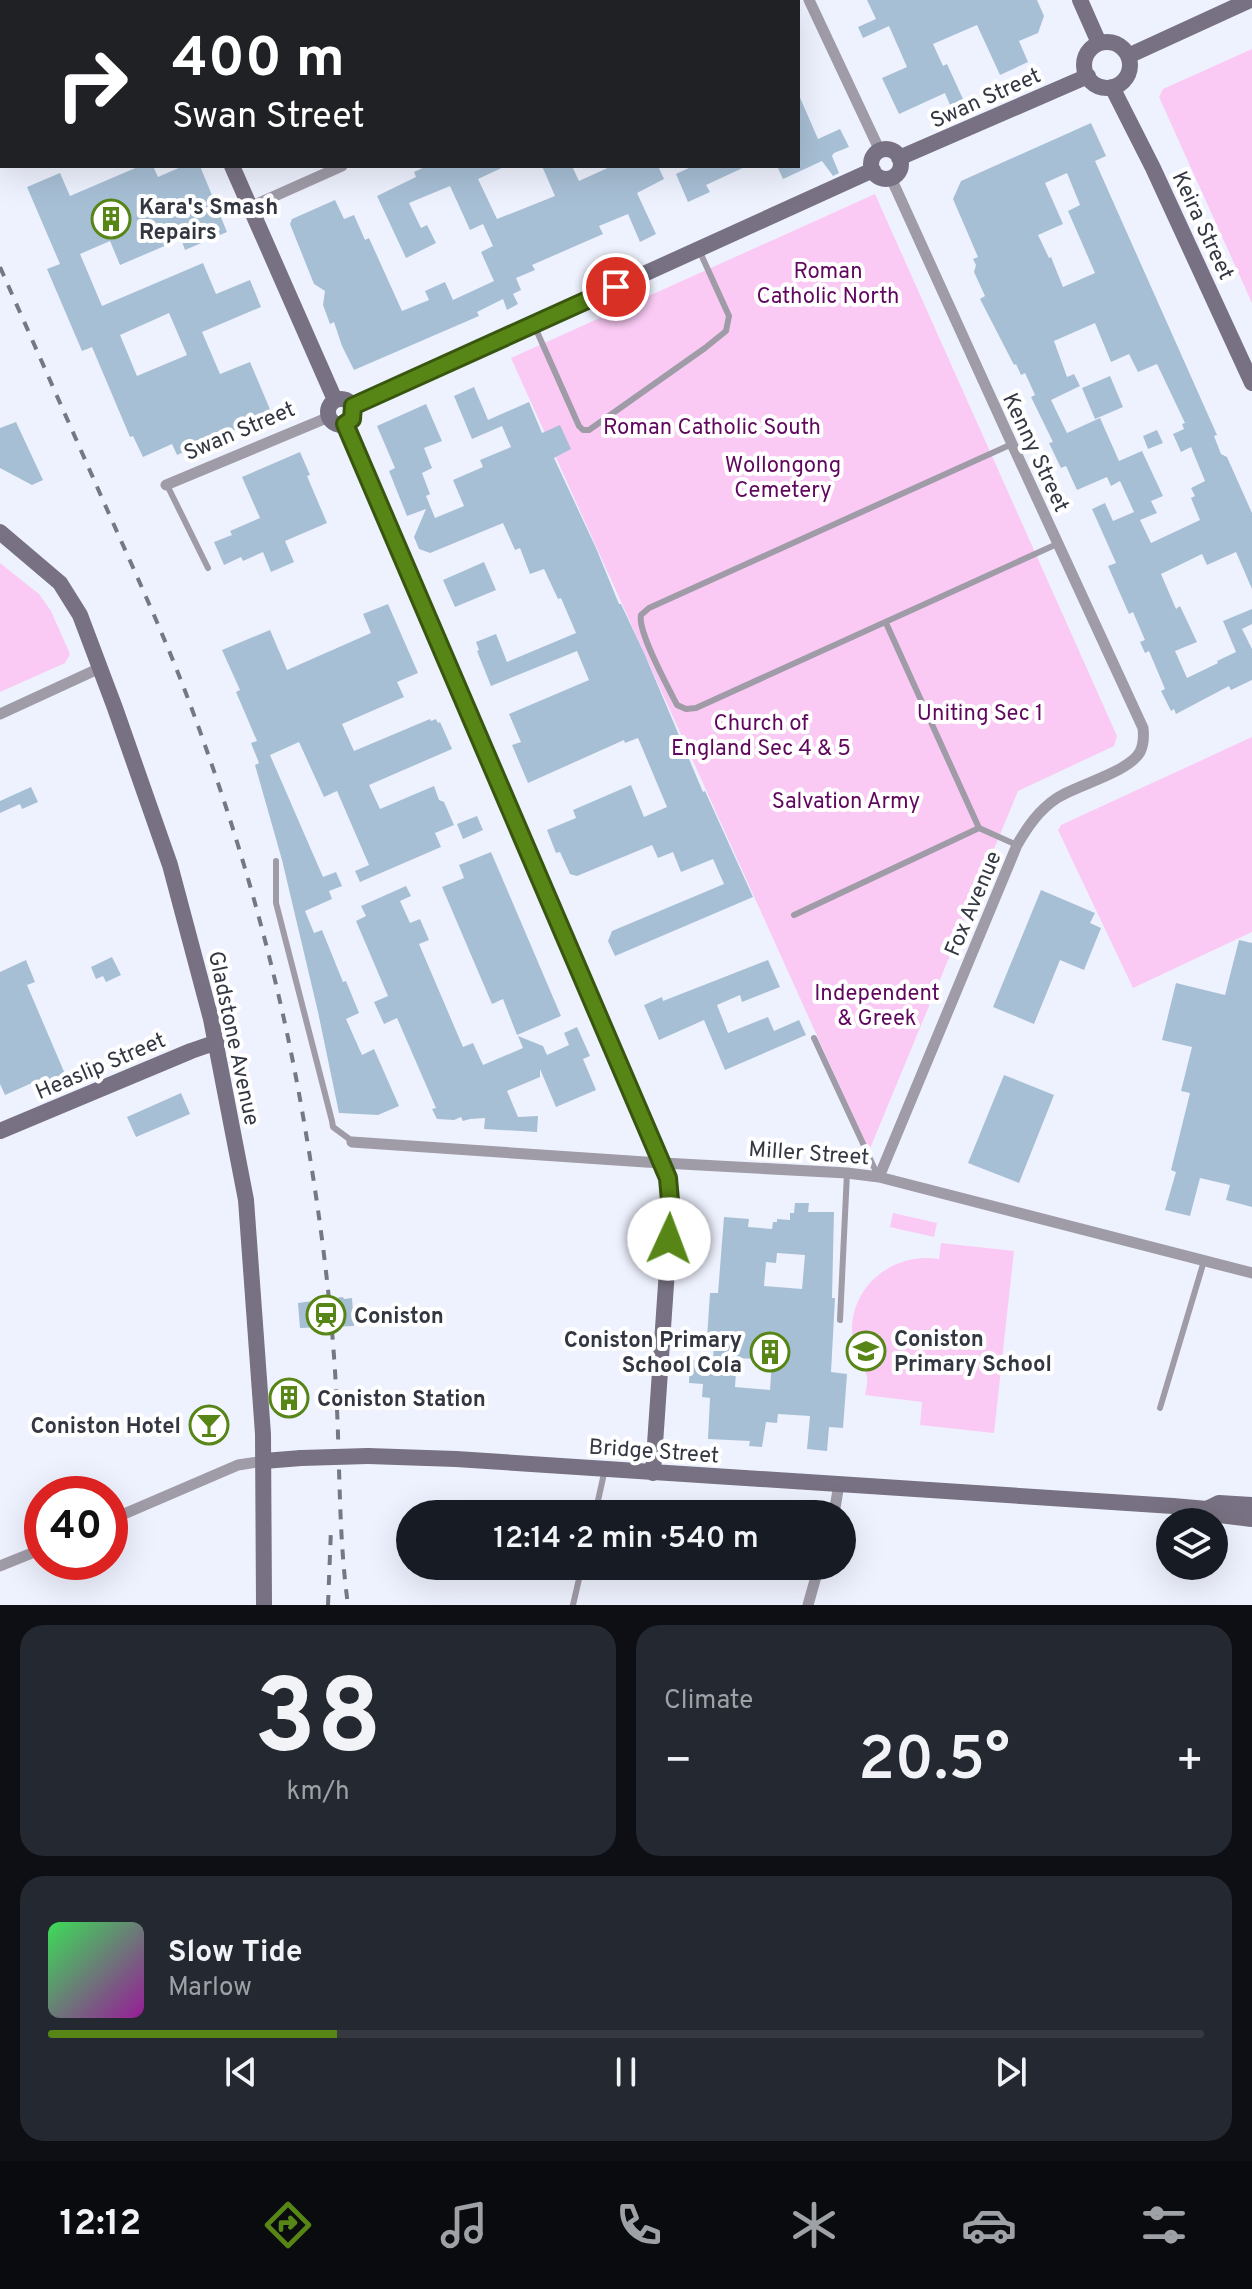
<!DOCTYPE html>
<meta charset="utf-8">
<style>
body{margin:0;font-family:Overpass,sans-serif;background:#242831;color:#f1f3f6;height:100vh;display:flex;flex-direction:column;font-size:30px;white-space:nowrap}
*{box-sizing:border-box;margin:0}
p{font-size:26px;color:#9ea1a6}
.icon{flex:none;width:44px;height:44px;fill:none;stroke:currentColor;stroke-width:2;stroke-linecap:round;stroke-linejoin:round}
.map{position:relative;height:1605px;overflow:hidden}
.details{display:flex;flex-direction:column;gap:20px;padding:20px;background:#0d0f14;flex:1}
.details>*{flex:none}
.guide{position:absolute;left:0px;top:0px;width:800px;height:168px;box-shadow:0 8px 32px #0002;background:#202124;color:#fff;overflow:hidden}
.buttons{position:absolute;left:1156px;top:1508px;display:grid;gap:16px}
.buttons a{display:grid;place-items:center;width:72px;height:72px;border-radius:50%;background:#171b24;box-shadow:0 8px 32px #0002;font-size:40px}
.speed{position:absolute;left:24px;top:1476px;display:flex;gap:16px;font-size:40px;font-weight:700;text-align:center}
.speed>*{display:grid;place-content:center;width:104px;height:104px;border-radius:50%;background:#171b24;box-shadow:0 8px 32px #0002;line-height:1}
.speed .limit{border:12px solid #d22;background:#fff;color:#111}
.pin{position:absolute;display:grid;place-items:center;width:68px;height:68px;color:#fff;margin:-34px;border:4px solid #fff;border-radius:50%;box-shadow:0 2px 8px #0007}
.me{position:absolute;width:88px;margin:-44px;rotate:2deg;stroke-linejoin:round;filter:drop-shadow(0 0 6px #0008)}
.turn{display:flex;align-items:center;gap:28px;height:168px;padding:0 40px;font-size:36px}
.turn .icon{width:104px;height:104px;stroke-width:2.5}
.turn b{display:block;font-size:56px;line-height:68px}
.big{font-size:60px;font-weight:600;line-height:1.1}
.details .tile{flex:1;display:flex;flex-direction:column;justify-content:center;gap:12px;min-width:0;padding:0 28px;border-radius:24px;background:#242831}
.details .dial{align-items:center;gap:0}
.dial b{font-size:104px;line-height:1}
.song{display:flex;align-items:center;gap:24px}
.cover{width:96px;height:96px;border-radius:12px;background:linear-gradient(135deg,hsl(130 70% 55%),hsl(300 70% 35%))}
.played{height:8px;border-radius:4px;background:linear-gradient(90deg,#578516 25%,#363941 25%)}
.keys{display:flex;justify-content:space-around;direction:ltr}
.heat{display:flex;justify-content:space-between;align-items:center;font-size:44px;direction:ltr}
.details .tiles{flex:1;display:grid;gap:20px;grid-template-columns:1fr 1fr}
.tile:last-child{grid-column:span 2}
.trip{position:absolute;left:396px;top:1500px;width:460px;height:80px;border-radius:40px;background:#171b24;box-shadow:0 8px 32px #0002;font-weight:600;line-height:80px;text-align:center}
.menu{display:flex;height:128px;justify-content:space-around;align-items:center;background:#090b0e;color:#9ea1a6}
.menu .icon{width:56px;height:56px}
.menu .on{color:#578516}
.menu b{font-size:36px;color:#f1f3f6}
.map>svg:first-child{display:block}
.green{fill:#facaf5}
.building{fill:#a7bfd5;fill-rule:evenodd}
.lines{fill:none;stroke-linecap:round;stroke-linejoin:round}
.lane{stroke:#9f9ba7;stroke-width:6}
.street{stroke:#9f9ba7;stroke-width:11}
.secondary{stroke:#777183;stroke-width:16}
.rail{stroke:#747883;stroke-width:4;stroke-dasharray:10 10;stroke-linecap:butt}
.secondary-bridge{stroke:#777183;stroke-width:16}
.route-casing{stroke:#39560e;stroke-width:20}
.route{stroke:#578516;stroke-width:14}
.labels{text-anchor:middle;stroke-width:8;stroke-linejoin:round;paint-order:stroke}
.street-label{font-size:22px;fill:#333742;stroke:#fff}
.poi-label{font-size:22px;font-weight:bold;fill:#333742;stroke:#fff;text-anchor:start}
.park-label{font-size:22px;fill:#60075e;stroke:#fff}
</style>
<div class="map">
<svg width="1252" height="1605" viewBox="0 0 1252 1605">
<rect width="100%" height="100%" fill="#eef2fe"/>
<path class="green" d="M1252 49V303L1159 97 1163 89Z
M875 194 1117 736 1114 746 1018 791 869 1151 511 358Z
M0 563 39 594 51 611 70 654 65 663 0 692Z
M1252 737V932L1133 988 1058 830 1061 825Z
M893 1213 937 1223 934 1237 890 1227Z
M941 1243 1014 1251 994 1433 920 1425 922 1402 865 1395C866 1389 868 1381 867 1376 866 1372 863 1369 861 1365 857 1358 854 1349 853 1341 845 1291 890 1251 939 1259Z"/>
<path class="building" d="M867 0H1037L1044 16 1038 33 1019 41 1028 62 1000 75 977 25 933 44 943 66 947 64 963 99 950 105 945 93 899 114 882 78 907 67 889 26 863 38 858 27 876 19Z
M798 93 818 139 840 129 849 147 834 153 832 156 839 173 833 176 822 161 783 179 777 166H798Z
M1091 123 1106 156 1095 161 1217 435 1214 436 1221 454 1227 457 1252 513V589L1236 552 1207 565 1202 554 1161 574 1176 609 1180 606 1197 642 1175 651 1187 678 1218 663 1217 661 1236 652 1223 621 1252 609V624L1242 629 1252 649V680L1231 690 1229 686 1176 714 1174 709 1171 711 1161 691 1165 689 1149 651 1145 653 1140 642 1145 640 1133 612 1129 614 1108 566 1116 563 1092 509 1105 503 1113 521 1134 512 1120 481 1111 486 1107 477 1077 490 1066 466 1061 468 1049 443 1053 442 1031 397 1035 395 1025 373 1021 375 1016 364 1014 365 980 299 985 296 974 272 976 265 973 259 978 257 953 199 961 181ZM1067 173 1080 205 1068 211 1095 273 1063 287 1051 257 1049 258 1038 235 1063 224 1045 183ZM1095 323 1111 362 1129 354 1138 372 1157 364 1185 423 1182 424 1184 429 1173 434 1181 452 1191 447 1205 481 1191 488 1195 496 1191 498 1200 520 1151 543 1140 520 1157 513 1151 501 1163 496 1142 451 1119 461 1100 418 1067 433 1051 400 1080 386 1074 374 1067 377 1054 341Z
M140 166H153L158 177 183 166H200L227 232 185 250 181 239 120 265 110 241 80 254 102 306 203 263 216 294 250 280 261 307 202 332 220 374 250 362 272 414 177 455 172 444 143 457 133 436 130 437 92 347 82 351 47 269 60 264 27 187 60 173 70 196ZM169 313 187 355 137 376 120 335Z
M427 166H506L478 179 497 219 555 196 542 166H572L579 181 612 166H658L664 179 637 193 656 234 640 242 628 214 599 226 603 234 532 265 535 270 516 278 521 290 513 294 518 304 507 310 503 299 477 312 479 316 354 370 342 346 334 322 330 324 323 305 325 291 314 284 290 224 292 219 335 200 344 219 354 215 365 240 369 238 402 311 429 300 425 291 445 282 453 300 494 281 481 252 493 246 483 224 470 230 450 186 409 203 421 228 427 225 436 243 406 258 377 196 416 177 414 172Z
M693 166H747L706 185 710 192 688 202 676 174Z
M1110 376 1123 407 1095 419 1082 388Z
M474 387 488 420 529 402 542 433 560 425 571 449 554 458 596 548 619 604H621L645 655 703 792 705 791 753 897 615 956 608 941 612 931 724 884 713 859 681 872 673 852 658 858 652 845 577 876 570 874 560 852 556 853 547 830 576 818 573 810 631 785 644 817 667 807 638 738 625 743 624 740 528 783 512 745 521 742 509 714 589 680 577 651 491 686 477 651 479 650 476 642 496 634 507 662 576 633 561 598 558 599 544 569 530 574 520 548 515 550 503 523 430 553 419 549 414 537 426 509 407 516 389 471 395 468 377 426 426 404 442 441 424 448 432 468 422 473 430 494 426 496 435 518 464 506 453 480 483 467 480 460 511 447 502 426 472 439 454 396Z
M16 422 43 480 32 485 0 468V428Z
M1157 430 1163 443 1148 449 1143 436Z
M300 452 310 475 307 476 327 523 285 541 294 562 271 572 263 552 243 561 241 557 224 565 214 542 232 535 230 531 260 518 242 477Z
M484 562 496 590 455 607 443 580Z
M388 604 418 673 397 682 404 697 342 724 354 751 430 719 431 721 436 719 438 723 440 722 452 749 369 785 380 809 434 786 439 800 444 802 454 825 435 833 441 847 360 882 355 871 369 865 337 791 324 797 299 742 270 755 323 877 336 872 342 886 329 891 332 899 305 911 314 933 322 930 343 982 346 981 359 1013 346 1019 362 1055 374 1049 399 1106 378 1115 339 1113 318 1012 282 860 255 765 259 763 251 743 257 741 236 692 240 690 222 650 270 630 287 670 371 633 363 614Z
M31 787 38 802 22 809 20 804 0 813V801Z
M477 816 483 830 463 839 457 824Z
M491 852 561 1016 517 1035 503 999 492 1004 442 887 464 878 459 865Z
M406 886 411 896 400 901 410 923 420 919 429 940 419 944 463 1047 473 1043 483 1065 523 1048 518 1036 543 1046 547 1055 569 1045 564 1033 577 1027 590 1056 583 1059 596 1090 556 1107 540 1069V1077L507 1091 518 1117 538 1116 537 1132 484 1129 485 1118 470 1119 463 1121 461 1117 454 1120 437 1119 432 1109 436 1108 397 1018 384 1024 374 1002 388 996 356 921 366 916 361 906Z
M1041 890 1095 913 1090 923 1101 928 1084 970 1060 960 1034 1024 993 1007Z
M1239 940 1252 943V1207L1226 1200 1230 1185 1200 1178 1190 1216 1165 1210 1176 1172 1171 1170 1190 1093 1181 1091 1192 1047 1162 1040 1176 983 1225 995Z
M112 957 121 975 106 982 103 976 96 979 91 967Z
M26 960 35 982 27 985 65 1074 43 1084 41 1079 5 1095 0 1084V972Z
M768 960 780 987 742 1002 740 995 717 1005 728 1033 768 1017 774 1031 799 1020 806 1035 725 1070 704 1020 659 1040 644 1005 662 997 663 1001Z
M1004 1075 1054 1095 1019 1183 968 1163Z
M181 1093 190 1114 136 1137 127 1117Z
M795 1203H809L808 1212H834L832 1298H835L831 1372 847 1374 843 1428 829 1427 827 1451 807 1449 810 1416 778 1414 777 1423 766 1422 762 1447 749 1446 750 1441 708 1439 710 1398 702 1397 703 1384 689 1383 690 1360 713 1361 714 1339 707 1338 710 1293H718L724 1217 749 1219 748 1227 772 1229 773 1222H777V1219L790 1220V1213H794ZM777 1253 805 1255 802 1289 764 1286 766 1262 776 1263ZM737 1358 772 1360 770 1390 735 1387Z
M343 1297 344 1299 352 1298 354 1326 300 1328 298 1303Z
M295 1391 297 1404 282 1406 280 1392Z
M667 1500 728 1505 727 1514H666Z"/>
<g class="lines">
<path class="lane" d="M0 63H2
M534 325 579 426 583 430H589L705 348 726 331 729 316 699 250
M1012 444 649 608 641 615C637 631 668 687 677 705L686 709 696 708 1057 544
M167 485 208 568
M886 623 979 828 1017 845
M276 861V903L332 1121 333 1127 352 1141
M794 915 979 828
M814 1038 878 1176
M840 1320 847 1173
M1160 1408 1204 1261
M595 1514 605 1469
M573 1605 582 1566"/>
<path class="street" d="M809 0 880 151
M708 2 713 0
M250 207 342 166
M166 485 329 417
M0 714 100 668
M352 1142 645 1162 847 1173 879 1177 1252 1273
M879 1177 1017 845C1028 826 1039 810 1057 798 1077 785 1129 772 1140 752 1144 744 1144 737 1143 728L1012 444 891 178
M834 1514 839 1484
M110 1520 238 1465 264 1461
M0 1566 42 1549
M808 1605 819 1566"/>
<path class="secondary" d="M162 0 163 2
M1080 0 1099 43
M1084 65a23 23 0 1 1 46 0a23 23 0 1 1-46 0Z
M1128 56 1250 0
M1112 87 1153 168 1252 383
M871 164a15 15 0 1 1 30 0a15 15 0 1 1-30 0Z
M899 158 1088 76
M232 166 335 400
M328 412a13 13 0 1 1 26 0a13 13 0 1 1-26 0Z
M353 406 873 170
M345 424 668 1178 671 1193V1212L653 1473
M0 532 60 583 80 615 115 708 170 865 211 1019 246 1200 263 1434 264 1605
M0 1131 191 1051 217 1042
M368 1456 456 1459 1173 1506 1207 1509 1219 1515 1252 1519
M264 1461 301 1458
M1207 1509 1219 1503 1252 1505"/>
<path class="rail" d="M0 267C34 344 68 421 102 498 132 566 164 634 190 704 240 838 279 976 303 1116 320 1213 333 1311 337 1409 340 1475 339 1540 348 1605
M328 1605 331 1529"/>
<path class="secondary-bridge" d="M301 1458 368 1456"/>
</g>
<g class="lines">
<defs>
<path id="route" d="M616 287 353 406 352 419 345 424 668 1178 671 1212 669 1239"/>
</defs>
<use href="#route" class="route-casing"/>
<use href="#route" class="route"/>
</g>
<defs>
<symbol id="building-ring" viewBox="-11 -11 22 22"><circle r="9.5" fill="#fff" stroke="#578516" stroke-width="1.5"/><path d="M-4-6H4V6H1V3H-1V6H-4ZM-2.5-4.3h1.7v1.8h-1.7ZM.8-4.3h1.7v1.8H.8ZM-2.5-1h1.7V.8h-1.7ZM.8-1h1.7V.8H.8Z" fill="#578516"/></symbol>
<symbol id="station-ring" viewBox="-11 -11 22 22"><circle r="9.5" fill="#fff" stroke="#578516" stroke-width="1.5"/><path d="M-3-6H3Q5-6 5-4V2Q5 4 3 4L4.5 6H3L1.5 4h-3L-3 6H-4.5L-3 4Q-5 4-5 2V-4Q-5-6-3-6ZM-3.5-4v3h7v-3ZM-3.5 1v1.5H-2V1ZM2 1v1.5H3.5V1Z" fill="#578516"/></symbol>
<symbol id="school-ring" viewBox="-11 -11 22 22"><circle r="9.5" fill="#fff" stroke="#578516" stroke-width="1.5"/><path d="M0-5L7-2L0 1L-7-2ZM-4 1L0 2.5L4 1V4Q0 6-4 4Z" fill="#578516"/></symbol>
<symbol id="bar-ring" viewBox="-11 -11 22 22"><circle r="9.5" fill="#fff" stroke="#578516" stroke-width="1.5"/><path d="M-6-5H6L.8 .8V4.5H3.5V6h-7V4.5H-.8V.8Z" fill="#578516"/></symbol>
</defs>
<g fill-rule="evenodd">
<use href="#building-ring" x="89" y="197" width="44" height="44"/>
<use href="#station-ring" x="304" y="1293" width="44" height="44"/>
<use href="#school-ring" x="844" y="1329" width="44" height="44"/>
<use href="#building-ring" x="748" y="1330" width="44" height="44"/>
<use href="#building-ring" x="267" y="1376" width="44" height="44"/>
<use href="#bar-ring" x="187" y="1403" width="44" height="44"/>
</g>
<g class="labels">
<g class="street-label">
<text transform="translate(985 97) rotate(-24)" y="8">Swan Street</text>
<text transform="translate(1204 225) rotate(65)" y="8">Keira Street</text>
<text transform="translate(239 430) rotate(-23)" y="8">Swan Street</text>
<text transform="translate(1037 452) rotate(65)" y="8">Kenny Street</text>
<text transform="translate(972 903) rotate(-67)" y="8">Fox Avenue</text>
<text transform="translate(235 1038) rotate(78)" y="8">Gladstone Avenue</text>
<text transform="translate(100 1065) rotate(-23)" y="8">Heaslip Street</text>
<text transform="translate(809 1152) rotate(4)" y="8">Miller Street</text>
<text transform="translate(654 1450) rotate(4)" y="8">Bridge Street</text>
</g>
<g class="poi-label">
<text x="139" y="214">Kara's Smash<tspan x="139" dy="25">Repairs</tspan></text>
<text x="354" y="1323">Coniston</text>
<text x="894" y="1346">Coniston<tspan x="894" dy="25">Primary School</tspan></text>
<text x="742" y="1347" text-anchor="end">Coniston Primary<tspan x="742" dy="25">School Cola</tspan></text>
<text x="317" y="1406">Coniston Station</text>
<text x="181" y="1433" text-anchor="end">Coniston Hotel</text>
</g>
<g class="park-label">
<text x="828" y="278">Roman<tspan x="828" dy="25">Catholic North</tspan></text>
<text x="712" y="434">Roman Catholic South</text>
<text x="783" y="472">Wollongong<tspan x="783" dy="25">Cemetery</tspan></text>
<text x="980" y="720">Uniting Sec 1</text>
<text x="761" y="730">Church of<tspan x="761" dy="25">England Sec 4 &amp; 5</tspan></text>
<text x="846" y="808">Salvation Army</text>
<text x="877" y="1000">Independent<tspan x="877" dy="25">&amp; Greek</tspan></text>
</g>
</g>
</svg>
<div class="buttons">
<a><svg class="icon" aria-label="layers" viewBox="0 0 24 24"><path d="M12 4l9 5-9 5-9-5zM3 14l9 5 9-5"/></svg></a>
</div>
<div class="speed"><div class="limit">40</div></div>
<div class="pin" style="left:616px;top:287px;background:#d93025"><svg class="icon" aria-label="arrive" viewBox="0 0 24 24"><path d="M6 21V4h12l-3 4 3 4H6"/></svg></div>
<svg class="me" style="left:669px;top:1239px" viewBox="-20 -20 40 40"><circle r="19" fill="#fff"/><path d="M0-13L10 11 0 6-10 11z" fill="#578516"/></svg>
<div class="trip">12:14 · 2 min · 540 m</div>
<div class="guide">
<div class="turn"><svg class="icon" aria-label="right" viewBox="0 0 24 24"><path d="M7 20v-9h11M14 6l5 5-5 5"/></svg><div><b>400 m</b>Swan Street</div></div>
</div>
</div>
<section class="details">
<div class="tiles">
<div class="tile dial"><b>38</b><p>km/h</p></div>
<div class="tile"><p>Climate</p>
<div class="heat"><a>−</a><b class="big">20.5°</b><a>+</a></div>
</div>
<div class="tile">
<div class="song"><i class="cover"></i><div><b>Slow Tide</b><p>Marlow</p></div></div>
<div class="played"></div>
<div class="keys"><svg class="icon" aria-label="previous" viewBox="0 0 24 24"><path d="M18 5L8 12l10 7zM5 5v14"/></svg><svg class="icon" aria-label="pause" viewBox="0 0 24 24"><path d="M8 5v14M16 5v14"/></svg><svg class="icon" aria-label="next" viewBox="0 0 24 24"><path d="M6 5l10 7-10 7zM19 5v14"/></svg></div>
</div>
</div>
</section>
<nav class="menu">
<b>12:12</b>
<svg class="icon on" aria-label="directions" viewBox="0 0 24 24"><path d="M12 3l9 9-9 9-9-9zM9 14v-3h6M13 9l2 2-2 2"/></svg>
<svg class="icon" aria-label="music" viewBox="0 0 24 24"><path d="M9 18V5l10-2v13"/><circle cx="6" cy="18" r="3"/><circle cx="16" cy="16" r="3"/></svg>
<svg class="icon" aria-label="phone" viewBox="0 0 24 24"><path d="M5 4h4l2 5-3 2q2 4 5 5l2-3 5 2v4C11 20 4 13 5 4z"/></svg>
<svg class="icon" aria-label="climate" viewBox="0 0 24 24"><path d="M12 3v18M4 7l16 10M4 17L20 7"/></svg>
<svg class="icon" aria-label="car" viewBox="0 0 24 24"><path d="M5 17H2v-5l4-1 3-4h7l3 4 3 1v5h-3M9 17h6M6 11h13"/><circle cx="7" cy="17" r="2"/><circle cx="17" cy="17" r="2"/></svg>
<svg class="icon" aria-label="filters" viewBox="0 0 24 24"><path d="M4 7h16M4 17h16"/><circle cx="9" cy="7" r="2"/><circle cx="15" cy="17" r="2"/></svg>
</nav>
